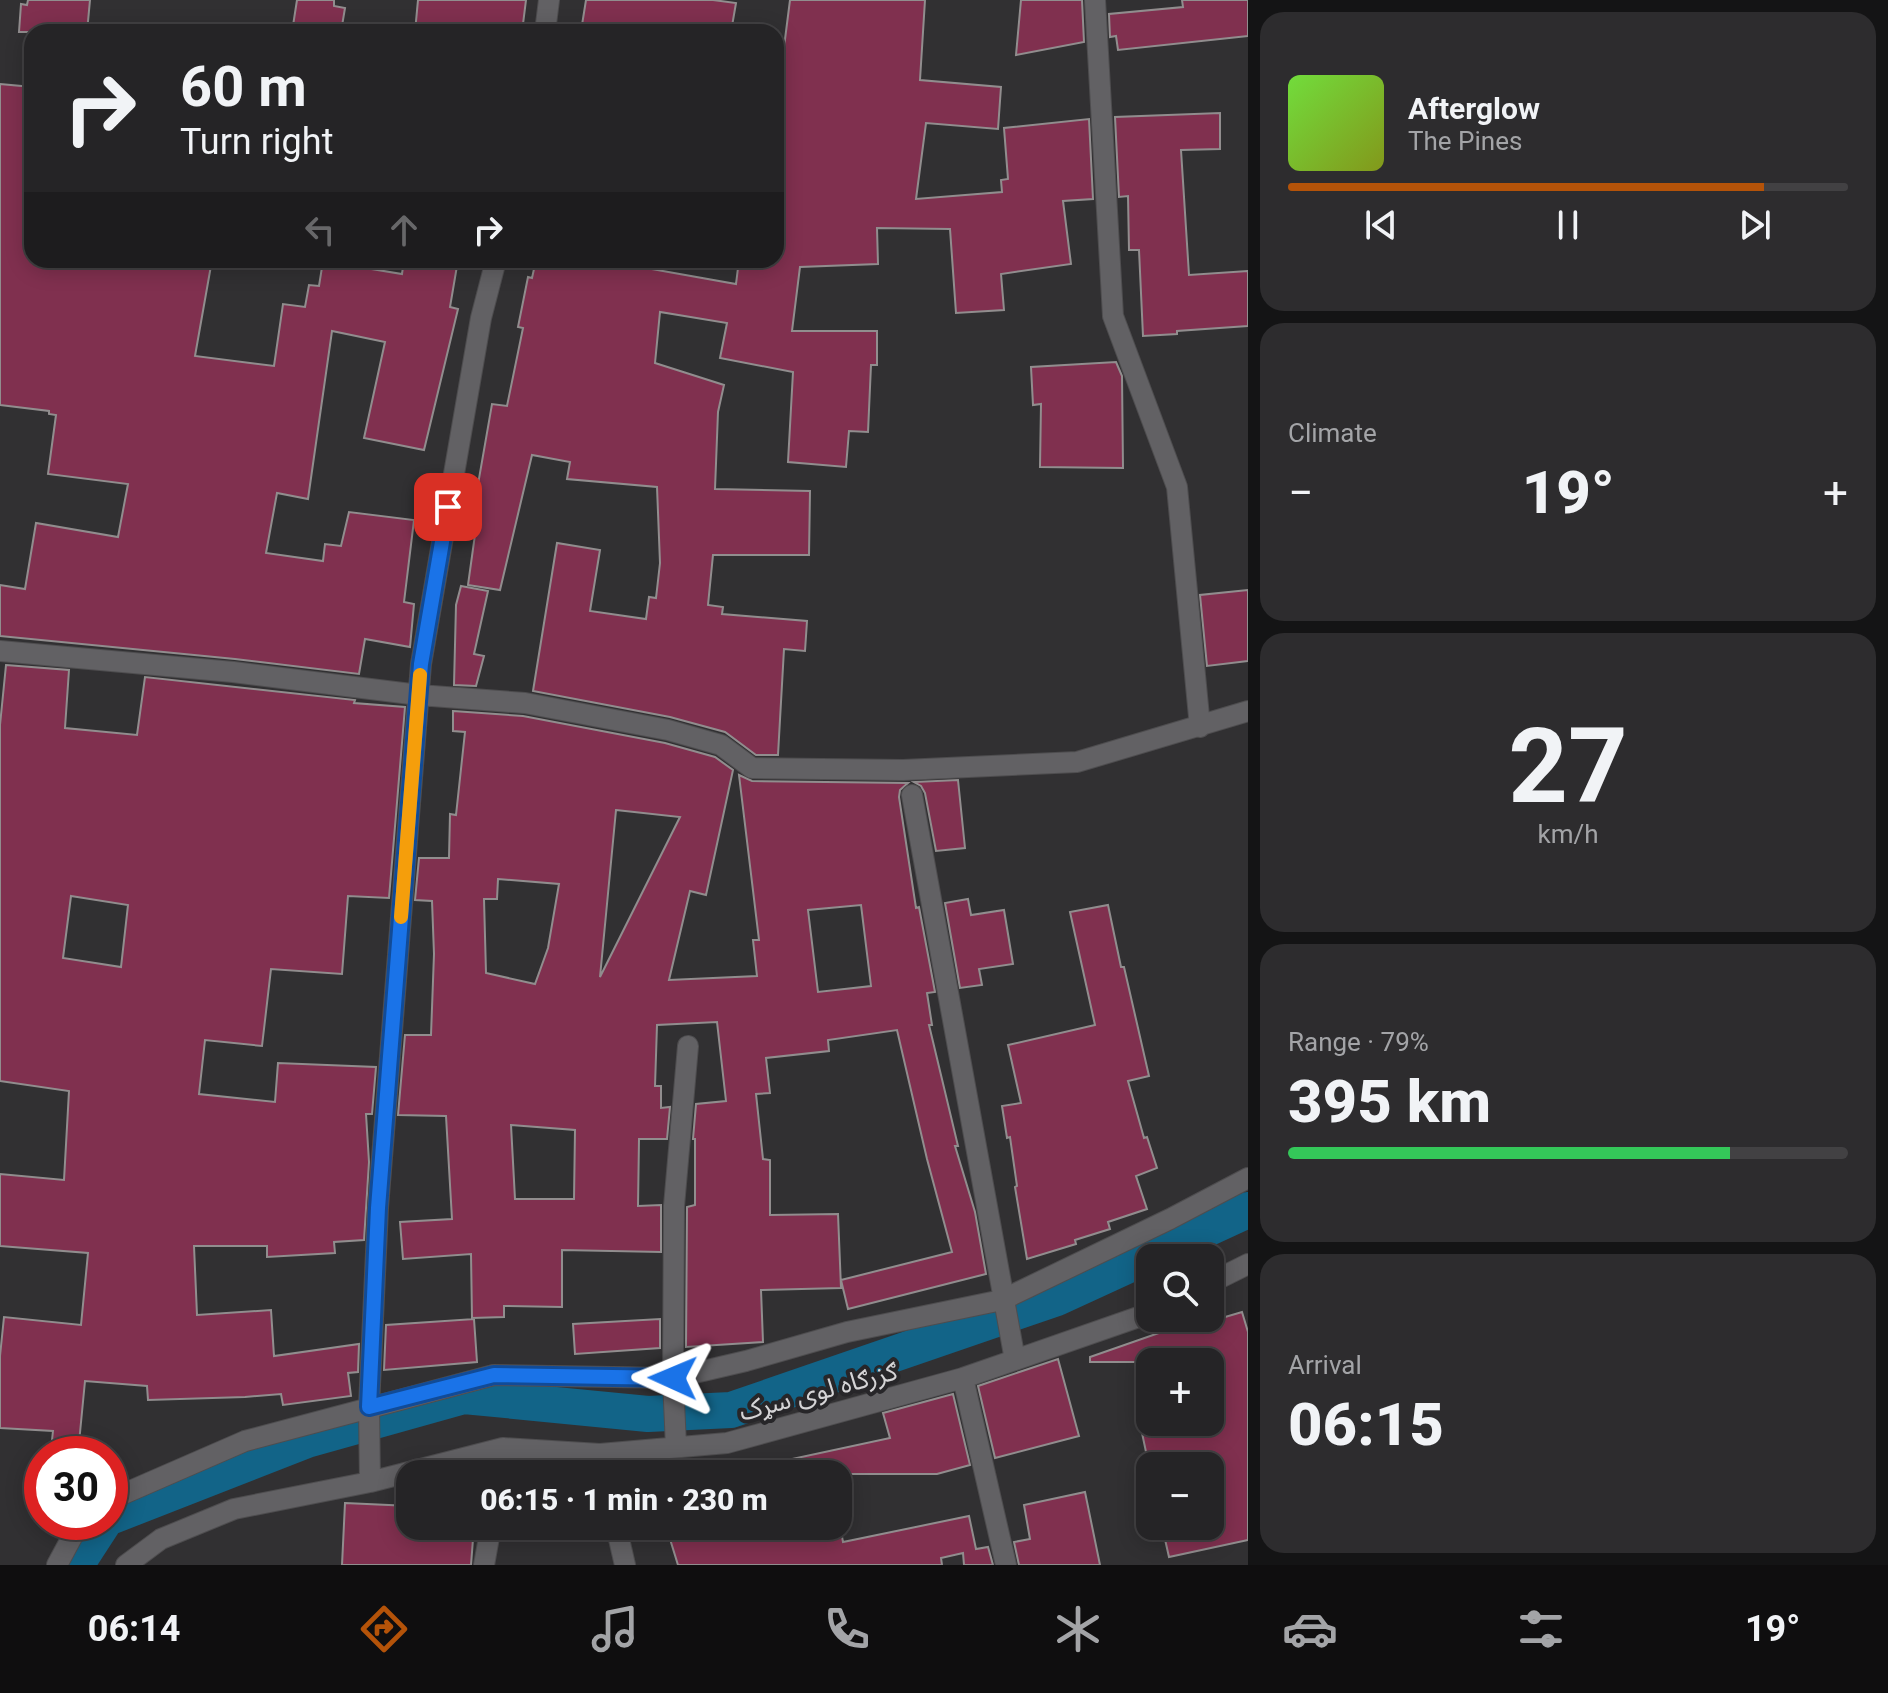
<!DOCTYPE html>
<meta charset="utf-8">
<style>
body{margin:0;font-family:Roboto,"Noto Sans Arabic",sans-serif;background:#2d2c2e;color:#f1f3f6;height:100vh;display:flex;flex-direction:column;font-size:30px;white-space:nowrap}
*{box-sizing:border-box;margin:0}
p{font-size:26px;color:#a3a4a7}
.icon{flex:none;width:44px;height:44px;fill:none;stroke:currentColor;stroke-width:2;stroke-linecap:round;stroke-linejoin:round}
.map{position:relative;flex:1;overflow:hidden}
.drawer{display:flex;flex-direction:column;gap:12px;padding:12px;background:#141415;width:640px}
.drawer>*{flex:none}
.hud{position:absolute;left:24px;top:24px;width:760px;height:244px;border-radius:24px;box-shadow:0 4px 20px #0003,0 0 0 2px #424143;background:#252426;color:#f1f3f6;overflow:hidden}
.controls{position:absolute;left:1136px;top:1244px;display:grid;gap:16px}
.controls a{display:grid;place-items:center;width:88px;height:88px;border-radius:16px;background:#252426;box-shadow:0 4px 20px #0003,0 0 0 2px #424143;font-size:40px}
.speed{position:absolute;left:24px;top:1436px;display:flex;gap:16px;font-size:40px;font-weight:700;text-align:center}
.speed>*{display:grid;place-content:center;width:104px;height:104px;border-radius:50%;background:#252426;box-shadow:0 4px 20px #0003,0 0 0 2px #424143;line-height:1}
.speed .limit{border:12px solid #d22;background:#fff;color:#111}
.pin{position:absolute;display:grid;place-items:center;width:68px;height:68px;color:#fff;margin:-34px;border-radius:16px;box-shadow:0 4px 12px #0006}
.me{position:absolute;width:88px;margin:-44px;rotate:271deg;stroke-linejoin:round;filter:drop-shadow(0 0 6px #0008)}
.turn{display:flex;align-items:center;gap:28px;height:168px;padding:0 24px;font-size:36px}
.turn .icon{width:104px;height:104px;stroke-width:2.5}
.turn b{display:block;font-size:56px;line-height:68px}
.lanes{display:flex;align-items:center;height:76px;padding:0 24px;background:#0003;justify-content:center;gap:40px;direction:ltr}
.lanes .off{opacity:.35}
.big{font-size:60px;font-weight:800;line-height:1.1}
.drawer .card{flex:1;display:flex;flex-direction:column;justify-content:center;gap:12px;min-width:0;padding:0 28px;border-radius:24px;background:#2d2c2e}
.drawer .dial{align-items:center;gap:0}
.dial b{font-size:104px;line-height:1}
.song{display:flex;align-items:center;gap:24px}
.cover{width:96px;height:96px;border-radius:12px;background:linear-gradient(135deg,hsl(100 70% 55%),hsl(70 70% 35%))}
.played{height:8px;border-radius:4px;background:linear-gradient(90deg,#b45309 85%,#424143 85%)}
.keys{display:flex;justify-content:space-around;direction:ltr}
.heat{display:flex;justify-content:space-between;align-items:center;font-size:44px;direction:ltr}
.charge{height:12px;border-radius:6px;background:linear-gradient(90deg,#34c759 79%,#424143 0)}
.trip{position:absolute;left:396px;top:1460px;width:456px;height:80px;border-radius:24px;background:#252426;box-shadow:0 4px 20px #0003,0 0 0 2px #424143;font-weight:800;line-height:80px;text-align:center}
.tab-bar{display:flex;height:128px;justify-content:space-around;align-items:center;background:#0f0e0f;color:#a3a4a7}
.tab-bar .icon{width:56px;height:56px}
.tab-bar .selected{color:#b45309}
.tab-bar b{font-size:36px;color:#f1f3f6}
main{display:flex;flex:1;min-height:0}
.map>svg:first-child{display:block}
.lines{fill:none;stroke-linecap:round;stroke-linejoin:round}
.canal{stroke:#126488;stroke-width:36}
.building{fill:#80304f;stroke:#918d8e;stroke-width:2;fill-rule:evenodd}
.minor-casing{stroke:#4e4d4f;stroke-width:22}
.minor{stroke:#626164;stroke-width:20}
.route-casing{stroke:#114b97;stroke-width:20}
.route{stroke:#1a73e8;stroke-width:14}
.slow{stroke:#f59e0b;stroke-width:14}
.labels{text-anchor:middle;stroke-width:8;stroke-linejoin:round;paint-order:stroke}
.street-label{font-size:26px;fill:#d5d4d6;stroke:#272629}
</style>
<main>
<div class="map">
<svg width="1248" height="1565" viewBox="0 0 1248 1565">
<rect width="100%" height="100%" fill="#313032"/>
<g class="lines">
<path class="canal" d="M110 1517 307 1440 464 1396 648 1414 731 1410 1057 1298 1248 1210
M76 1565 104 1522"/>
</g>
<path class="building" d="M28 0H90L87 32H19L21 4 27 5Z
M297 0H334V6L345 8 341 32H292Z
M418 0H526L522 32H415Z
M586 0H713L736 3 731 32H638L582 25Z
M790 0H925L920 80 1001 87 998 129 926 123 916 199 1002 192 1001 180 1008 179 1004 128 1089 119 1093 199 1063 201 1071 264 1001 274 1004 310 956 313 950 229 877 228 878 264 800 267 792 331H877V365H871L868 432 849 431 846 467 788 462 793 372 720 358 727 323 660 312 655 363 724 385 718 412 715 489 810 491 809 555H713L708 605 723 607 722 614 807 621 805 651 784 649 778 755H756L725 732 670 717 533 691 557 543 600 550 590 611 646 619 649 597 656 598 660 563 657 487 567 479 570 462 532 455 500 590 468 585 478 513H473L492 404 507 406 523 328 518 327 528 277 532 278 536 260H630L629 265 736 284 739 260H776V168L780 140 776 139V54L783 55Z
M1021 0H1082L1084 42 1016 55Z
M1182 0H1248V36L1118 50 1116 36 1110 37 1109 14 1183 7Z
M0 84 32 87V260L116 269 117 260H212L195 356 274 366 283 304 305 307 309 285 319 286 323 261 402 274 404 260H458L450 307 458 309 424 450 364 438 385 342 332 331 308 499 277 493 266 553 323 561 325 544 341 546 349 512 414 520 404 602 414 604 410 647 365 639 359 674 235 659 0 636V585L25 589 36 523 118 537 128 484 48 474 56 415 49 414V411L0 405Z
M1220 113V149L1181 150 1189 275 1248 271V326L1177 331V334L1143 336 1139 250H1129L1128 196 1119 197 1115 117Z
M1116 362 1122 376 1123 468 1040 467 1041 404 1033 405 1031 367Z
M461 586 488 591 474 654 484 656 476 686 454 685 456 605Z
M1248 590V661L1207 666 1200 595Z
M6 665 69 670 65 728 137 735 145 677 355 700 354 703 405 707 389 898 348 896 342 974 271 969 262 1046 205 1040 199 1094 275 1102 278 1063 376 1067 372 1114H366L369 1162 364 1240 334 1242 335 1253 267 1257V1246H194L197 1315 271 1310 274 1356 359 1344 358 1372 348 1373 351 1396 283 1405 281 1394 245 1397 148 1400 147 1386 85 1381 79 1443 52 1440 53 1431 0 1428V1356L4 1317 81 1325 88 1253 0 1246V1174L64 1180 69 1091 0 1081V725ZM71 896 128 905 121 967 63 958Z
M453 711 523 716 665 743 715 757 733 770 706 895 690 891 669 980 757 976 753 940H759L739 775 752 781 908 783 900 790 899 797 916 908 919 907 935 992 927 993 932 1025H929L958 1146H955L975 1212 986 1274 848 1309 841 1280 952 1252 927 1159 897 1030 828 1040 829 1051 766 1058 770 1093 756 1094 763 1159 770 1160V1215L838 1214 841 1288 761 1290 763 1342 686 1347 687 1207 695 1205V1139H693L696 1104 726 1101 717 1022 657 1025 655 1086H661V1108L670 1107 667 1139H639L638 1206 661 1205V1252L562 1250V1307L504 1306V1317L472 1318 471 1254 403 1259 400 1222 452 1219 446 1116 398 1115 405 1035H431L434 954 432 901 415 900 419 858H449L450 814 456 815 465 732 453 731ZM616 810 680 817 600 977ZM498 879 559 884 548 948 535 984 486 973 484 899H497ZM861 905 871 986 818 992 808 910ZM511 1125 575 1130 574 1199H515Z
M958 780 965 848 936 851 925 793 921 786 914 782Z
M968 899 971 915 1004 910 1013 964 979 969 982 985 960 988 945 903Z
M1108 905 1121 967H1124L1149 1076 1128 1081 1144 1138 1147 1137 1157 1168 1136 1176 1147 1209 1108 1222 1110 1229 1075 1240 1076 1244 1027 1259 1015 1187 1017 1186 1010 1137 1007 1138 1002 1106 1021 1103 1008 1045 1095 1025 1070 912Z
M1242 1312 1248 1332V1540L1169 1557 1162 1526H1210V1466H1149L1142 1433 1149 1431 1146 1422H1210V1362H1090V1357L1196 1320 1198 1325Z
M474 1319 477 1362 384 1370 386 1325Z
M660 1319V1348L575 1354 573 1324Z
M1058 1359 1079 1436 995 1458 978 1386Z
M953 1394 970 1465 937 1474H779L778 1462 890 1438 883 1413Z
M1085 1492 1100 1565H1019L1014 1542 1030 1539 1024 1505Z
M345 1503 410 1506V1526H474L471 1565H342Z
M969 1516 976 1549 988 1547 993 1565H964L963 1553 941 1558 942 1565H678L666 1526H840L843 1542Z"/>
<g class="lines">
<defs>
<path id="minor" d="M1095 0 1113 316 1177 487 1200 727
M545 32 549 0
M0 651 233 672 419 695 525 703 668 730 721 745 752 768 903 770 1077 762 1248 711
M912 795 1015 1360
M1210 1283 1248 1264
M963 1378 1006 1565
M676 1447 673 1378 674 1206 688 1046
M600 1454 604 1474
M499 1474 503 1448
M370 1482 369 1407 378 1208 421 664 481 318 496 260
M110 1503 121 1495 245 1441 494 1375 673 1378 746 1361 847 1332 1002 1300 1170 1219 1248 1178
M616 1526 625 1565
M57 1565 78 1526 84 1522
M126 1565 161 1539 234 1509 370 1482 503 1448 600 1454 727 1443 963 1378 1150 1313
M484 1565 491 1526"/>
</defs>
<use href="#minor" class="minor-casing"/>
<use href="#minor" class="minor"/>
</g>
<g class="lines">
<defs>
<path id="route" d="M448 507 421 664 378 1208 369 1407 494 1375 673 1378"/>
</defs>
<use href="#route" class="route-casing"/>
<use href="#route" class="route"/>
<path class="slow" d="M401 917 420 675"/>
</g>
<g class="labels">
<g class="street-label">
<text transform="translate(818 1391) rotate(-15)" y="9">ګزرګاه لوی سړک</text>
</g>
</g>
</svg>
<div class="controls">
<a><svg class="icon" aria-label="search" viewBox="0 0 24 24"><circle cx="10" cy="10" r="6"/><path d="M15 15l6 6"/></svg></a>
<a>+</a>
<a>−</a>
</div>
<div class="speed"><div class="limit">30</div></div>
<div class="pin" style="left:448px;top:507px;background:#d93025"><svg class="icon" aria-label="arrive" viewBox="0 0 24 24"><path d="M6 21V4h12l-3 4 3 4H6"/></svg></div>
<svg class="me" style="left:673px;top:1378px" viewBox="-20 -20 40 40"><path d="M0-17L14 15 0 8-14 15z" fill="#1a73e8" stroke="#fff" stroke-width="4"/></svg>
<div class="trip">06:15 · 1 min · 230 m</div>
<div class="hud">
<div class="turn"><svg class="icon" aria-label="right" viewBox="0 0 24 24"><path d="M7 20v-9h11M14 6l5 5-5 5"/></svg><div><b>60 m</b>Turn right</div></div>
<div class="lanes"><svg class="icon off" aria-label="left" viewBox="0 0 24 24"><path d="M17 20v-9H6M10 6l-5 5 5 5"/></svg><svg class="icon off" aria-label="ahead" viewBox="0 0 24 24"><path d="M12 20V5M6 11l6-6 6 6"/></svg><svg class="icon" aria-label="right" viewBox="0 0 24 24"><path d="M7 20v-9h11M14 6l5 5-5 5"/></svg></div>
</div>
</div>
<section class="drawer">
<div class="card">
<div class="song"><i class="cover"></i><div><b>Afterglow</b><p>The Pines</p></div></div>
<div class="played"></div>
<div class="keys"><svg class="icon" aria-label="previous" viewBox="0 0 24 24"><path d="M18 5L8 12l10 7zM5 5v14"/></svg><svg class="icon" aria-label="pause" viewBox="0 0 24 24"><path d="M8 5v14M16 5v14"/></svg><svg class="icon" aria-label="next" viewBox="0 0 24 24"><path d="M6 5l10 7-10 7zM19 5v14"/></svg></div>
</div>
<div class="card"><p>Climate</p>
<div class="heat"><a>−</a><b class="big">19°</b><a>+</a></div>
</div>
<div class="card dial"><b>27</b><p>km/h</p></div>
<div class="card"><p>Range · 79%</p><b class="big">395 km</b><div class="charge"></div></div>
<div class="card"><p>Arrival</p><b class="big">06:15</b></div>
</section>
</main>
<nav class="tab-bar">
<b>06:14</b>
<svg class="icon selected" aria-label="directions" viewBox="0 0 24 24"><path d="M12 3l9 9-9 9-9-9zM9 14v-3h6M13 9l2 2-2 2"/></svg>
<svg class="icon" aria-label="music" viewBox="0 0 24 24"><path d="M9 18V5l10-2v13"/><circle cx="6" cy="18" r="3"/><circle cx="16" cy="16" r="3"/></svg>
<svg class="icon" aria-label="phone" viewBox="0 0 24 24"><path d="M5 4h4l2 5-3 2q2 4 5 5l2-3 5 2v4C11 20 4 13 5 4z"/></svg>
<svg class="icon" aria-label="climate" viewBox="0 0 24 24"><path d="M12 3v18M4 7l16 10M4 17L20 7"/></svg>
<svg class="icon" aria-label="car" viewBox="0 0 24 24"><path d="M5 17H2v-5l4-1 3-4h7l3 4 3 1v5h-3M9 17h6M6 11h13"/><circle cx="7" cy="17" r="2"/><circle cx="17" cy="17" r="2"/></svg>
<svg class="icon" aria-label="filters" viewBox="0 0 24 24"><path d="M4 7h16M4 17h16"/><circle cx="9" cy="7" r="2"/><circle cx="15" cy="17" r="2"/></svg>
<b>19°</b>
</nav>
